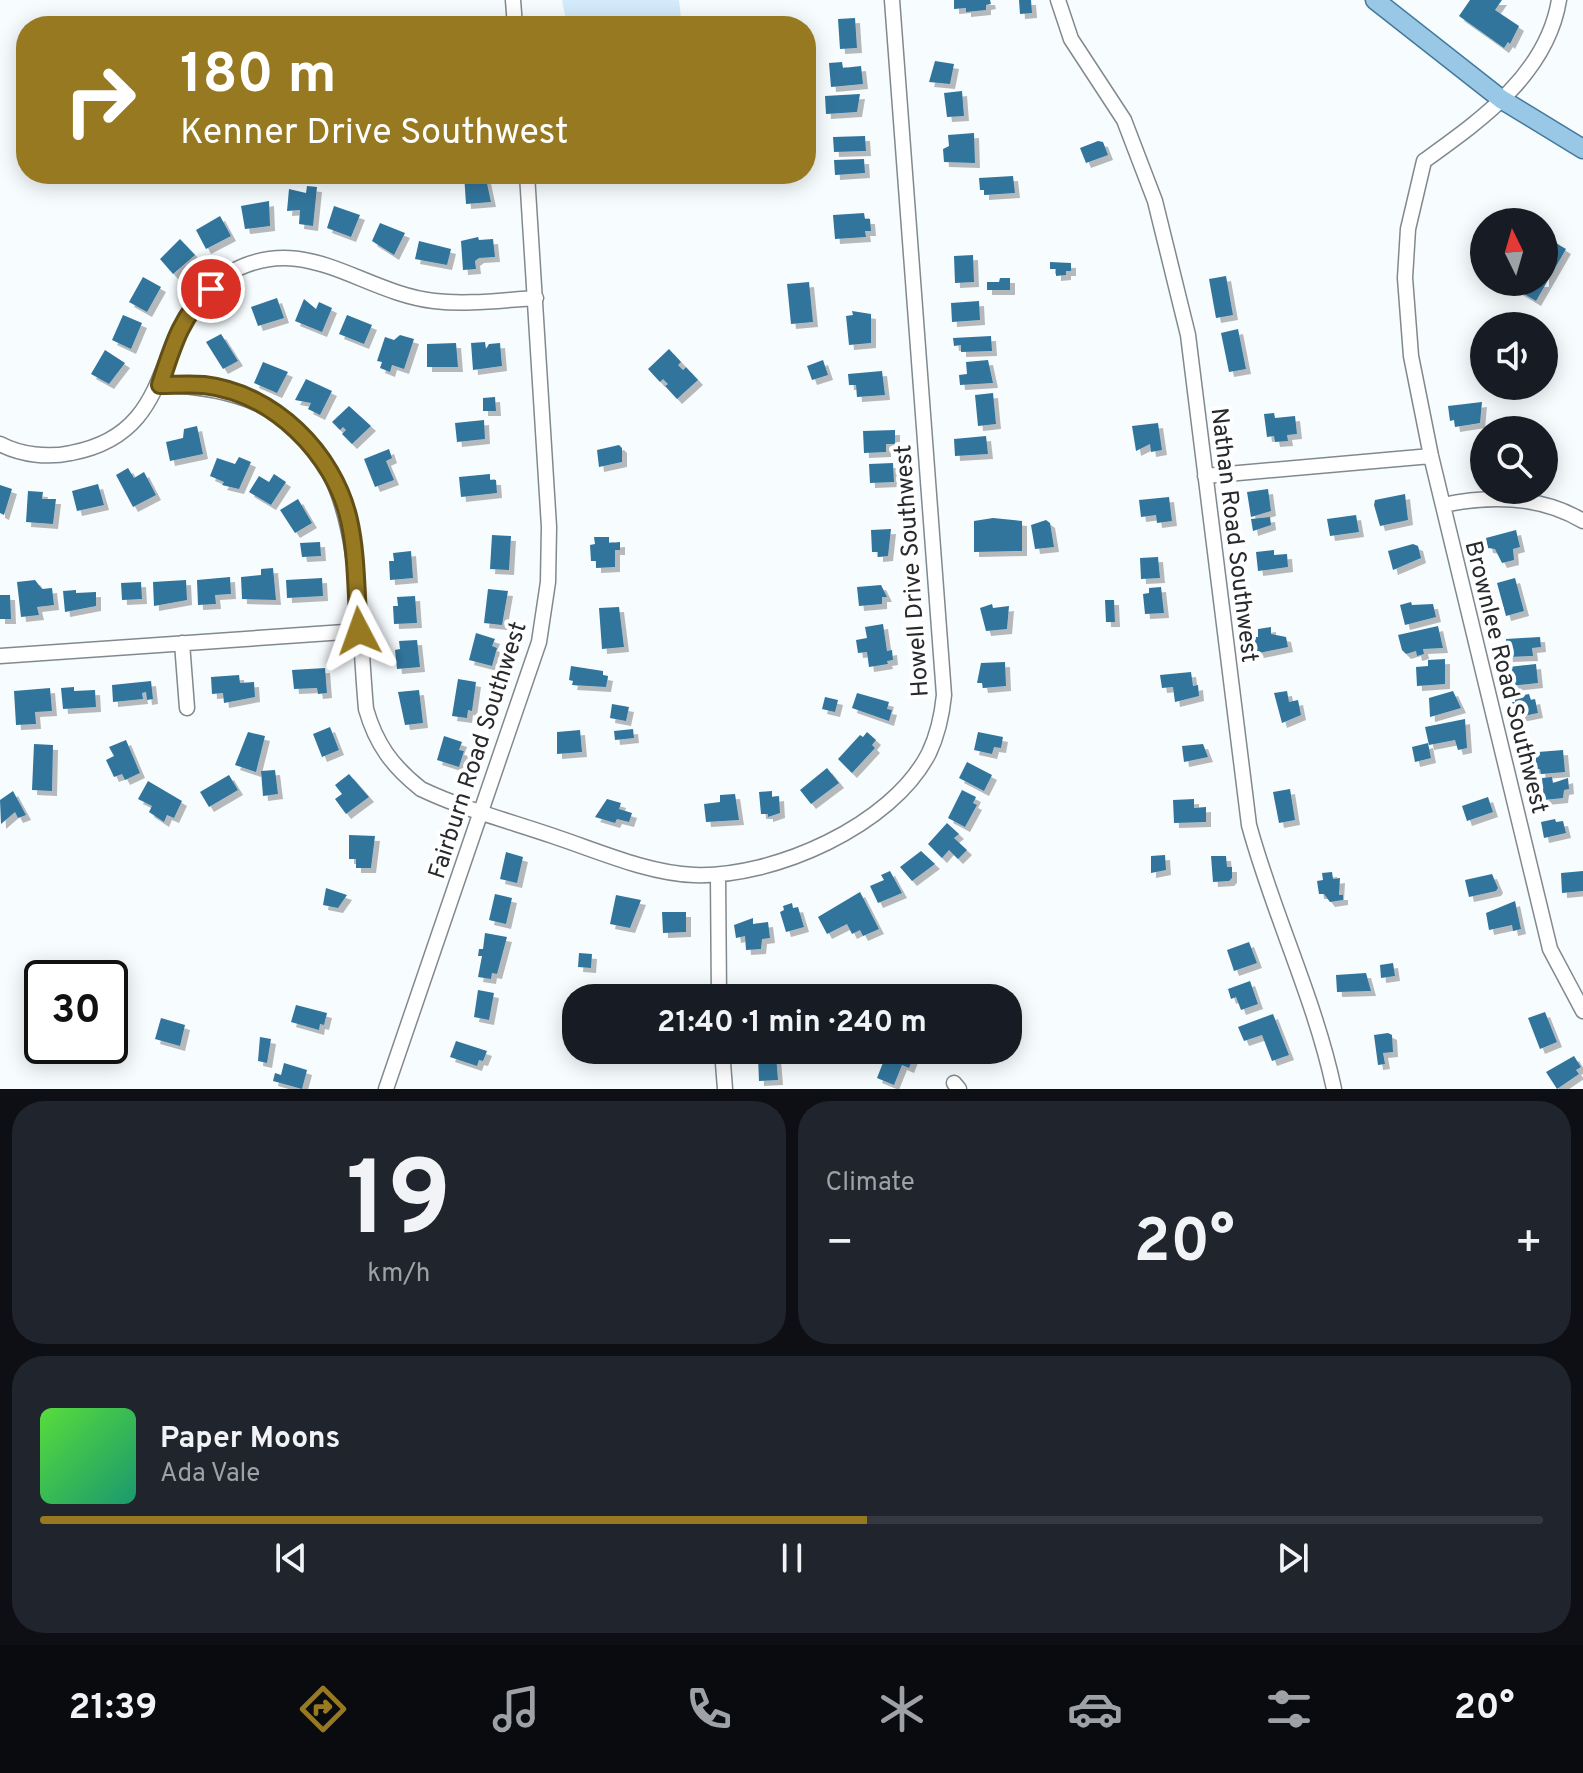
<!DOCTYPE html>
<meta charset="utf-8">
<style>
body{margin:0;font-family:Overpass,sans-serif;background:#20242c;color:#f1f3f6;height:100vh;display:flex;flex-direction:column;font-size:30px;white-space:nowrap}
*{box-sizing:border-box;margin:0}
p{font-size:26px;color:#9ea1a6}
.icon{flex:none;width:44px;height:44px;fill:none;stroke:currentColor;stroke-width:2;stroke-linecap:round;stroke-linejoin:round}
.map{position:relative;height:1089px;overflow:hidden}
.details{display:flex;flex-direction:column;gap:12px;padding:12px;background:#0d0f14;flex:1}
.details>*{flex:none}
.hud{position:absolute;left:16px;top:16px;width:800px;height:168px;border-radius:32px;box-shadow:0 4px 20px #0003;background:#977921;color:#fff;overflow:hidden}
.needle{width:52px;rotate:355deg}
.tools{position:absolute;left:1470px;top:208px;display:grid;gap:16px}
.tools a{display:grid;place-items:center;width:88px;height:88px;border-radius:50%;background:#171b24;box-shadow:0 4px 20px #0003;font-size:40px}
.speed{position:absolute;left:24px;top:960px;display:flex;gap:16px;font-size:40px;font-weight:700;text-align:center}
.speed>*{display:grid;place-content:center;width:104px;height:104px;border-radius:50%;background:#171b24;box-shadow:0 4px 20px #0003;line-height:1}
.speed .limit{border:4px solid #111;border-radius:12px;background:#fff;color:#111}
.pin{position:absolute;display:grid;place-items:center;width:68px;height:68px;color:#fff;margin:-34px;border:4px solid #fff;border-radius:50%;box-shadow:0 2px 8px #0007}
.me{position:absolute;width:88px;margin:-44px;rotate:356deg;stroke-linejoin:round;filter:drop-shadow(0 0 6px #0008)}
.turn{display:flex;align-items:center;gap:28px;height:168px;padding:0 32px;font-size:36px}
.turn .icon{width:104px;height:104px;stroke-width:2.5}
.turn b{display:block;font-size:56px;line-height:68px}
.big{font-size:60px;font-weight:700;line-height:1.1}
.details .tile{flex:1;display:flex;flex-direction:column;justify-content:center;gap:12px;min-width:0;padding:0 28px;border-radius:32px;background:#20242c}
.details .dial{align-items:center;gap:0}
.dial b{font-size:104px;line-height:1}
.song{display:flex;align-items:center;gap:24px}
.cover{width:96px;height:96px;border-radius:12px;background:linear-gradient(135deg,hsl(110 70% 55%),hsl(160 70% 35%))}
.played{height:8px;border-radius:4px;background:linear-gradient(90deg,#977921 55%,#363941 55%)}
.keys{display:flex;justify-content:space-around;direction:ltr}
.heat{display:flex;justify-content:space-between;align-items:center;font-size:44px;direction:ltr}
.details .tiles{flex:1;display:grid;gap:12px;grid-template-columns:1fr 1fr}
.tile:last-child{grid-column:span 2}
.trip{position:absolute;left:562px;top:984px;width:460px;height:80px;border-radius:32px;background:#171b24;box-shadow:0 4px 20px #0003;font-weight:700;line-height:80px;text-align:center}
.dock{display:flex;height:128px;justify-content:space-around;align-items:center;background:#090b0e;color:#9ea1a6}
.dock .icon{width:56px;height:56px}
.dock .on{color:#977921}
.dock b{font-size:36px;color:#f1f3f6}
.map>svg:first-child{display:block}
.green{fill:#d4ebfb}
.building{fill:#33749c;filter:url(#shadow)}
.lines{fill:none;stroke-linecap:round;stroke-linejoin:round}
.minor-casing{stroke:#82898e;stroke-width:17}
.major-casing{stroke:#44799a;stroke-width:21}
.minor{stroke:#fff;stroke-width:14}
.major{stroke:#98c8e6;stroke-width:18}
.route-casing{stroke:#624f15;stroke-width:20}
.route{stroke:#977921;stroke-width:14}
.labels{text-anchor:middle;stroke-width:8;stroke-linejoin:round;paint-order:stroke}
.street-label{font-size:24px;fill:#272a2c;stroke:#fff}
</style>
<div class="map">
<svg width="1583" height="1089" viewBox="0 0 1583 1089">
<defs>
<filter id="shadow"><feDropShadow dx="5" dy="5" stdDeviation="0" flood-color="#0004"/></filter>
</defs>
<rect width="100%" height="100%" fill="#f7fcff"/>
<path class="green" d="M562 0H679L682 26H567Z"/>
<path class="building" d="M954 0H990L991 4 986 5V10L966 12V8L954 9Z
M1019 0H1031L1032 13 1020 14Z
M1470 0H1502L1495 10 1519 26 1510 44 1508 42 1504 48 1459 16Z
M855 18 857 48 840 49 838 19Z
M935 61 954 64 950 84 929 82Z
M842 62 843 68 861 66 863 84 831 87 829 63Z
M962 91 964 116 947 117 944 93Z
M860 94 857 112 826 114 825 96Z
M974 133 975 163 944 162 943 149 949 146 948 135Z
M865 136 866 151 834 152 833 137Z
M1098 141 1103 142 1108 155 1086 163 1080 148Z
M864 159 865 173 835 175 834 160Z
M464 174H485L491 202 466 204Z
M1013 176 1015 193 984 195V190H980L979 178Z
M307 186 317 187 313 226 299 224 300 210 287 211 289 189 306 193Z
M269 201 270 226 245 229 241 206Z
M334 206 360 215 351 237 327 228Z
M864 213 865 219H870L871 231H865L866 237 835 239 833 215Z
M220 216 231 236 206 249 196 230Z
M380 223 405 233 394 255 372 241Z
M1544 236 1566 249 1536 301 1504 282H1544Z
M478 237 479 240 493 239 495 257 479 258 475 261 476 269 463 270 461 241Z
M180 239 195 255 173 274 160 259Z
M419 241 451 249 447 265 415 259Z
M973 255 974 282 955 283 954 256Z
M1050 262 1071 263V271H1066V275L1056 276V269H1050Z
M1226 276 1233 315 1216 318 1209 279Z
M143 277 161 287 147 312 129 302Z
M1000 278H1010V290H987V282H999Z
M809 282 813 322 791 324 787 284Z
M277 298 284 318 258 326 251 307Z
M304 299 316 309 319 302 332 308 322 332 295 321Z
M979 301 980 320 952 322 951 303Z
M852 311 871 314V343L849 345 846 316 853 315Z
M123 315 142 323 131 349 112 340Z
M347 315 372 325 364 344 339 334Z
M1238 329 1246 369 1229 372 1221 333Z
M221 334 238 361 223 369 206 342Z
M400 335 414 339 404 369 392 365 390 372 380 368 382 362 377 361 385 337 394 340Z
M991 336 992 351 961 352V345L954 346 953 338Z
M485 342 486 349 489 344 500 343 502 366 473 370 471 343Z
M456 343 458 367H427V344Z
M669 349 681 362 678 365 683 370 686 367 698 380 677 399 665 386 668 384 663 379 660 382 648 369Z
M105 350 125 363 109 384 91 374Z
M823 360 828 375 812 380 807 366Z
M988 360 993 383 960 385 959 375 967 374 966 362Z
M263 362 288 372 277 393 254 383Z
M882 371 885 395 857 397 856 385H849L848 374Z
M306 379 332 391 320 415 308 409 311 403 295 400Z
M993 393 996 424 978 426 975 395Z
M495 397 496 411H483V398Z
M1482 402 1480 423 1455 427 1454 420 1450 421 1448 406Z
M349 406 371 426 352 444 342 434 346 430 343 427 340 430 332 422Z
M1274 413 1275 418 1295 416 1297 434 1287 435 1288 441 1275 442 1274 436 1267 437 1264 414Z
M484 420 485 439 457 442 455 423Z
M1158 423 1162 450 1151 452 1150 444 1136 451 1132 426Z
M197 426 203 454 170 461 166 442 183 438 184 429Z
M895 430V444H886V452L864 453 863 431Z
M986 436 988 454 955 456 954 439Z
M619 445 622 448V462L599 467 597 450Z
M389 449 392 458 386 461 394 480 375 487 364 459Z
M239 457 251 462 239 489 222 485 224 482 210 476 217 458 235 464Z
M893 463 894 482 870 483 869 464Z
M128 468 134 478 144 472 156 495 133 507 116 475Z
M274 474 286 482 271 505 249 492 259 476 269 482Z
M490 474V480H496L497 493 461 497 459 477Z
M98 484 104 505 77 511 72 491Z
M0 485 12 489 4 515 0 513Z
M1268 489 1271 511 1251 517 1247 492Z
M28 491 43 492 42 499H56L53 524 26 522Z
M1405 494 1408 520 1380 526 1374 505 1375 500Z
M1169 497 1172 521 1157 523 1156 515 1141 517 1139 500Z
M298 499 312 523 295 533 280 510Z
M1356 515 1359 532 1330 536 1327 519Z
M1270 517 1271 525 1253 531 1251 519Z
M993 518 1022 521V551L974 552V521Z
M1046 520 1050 523 1054 547 1035 549 1031 525Z
M891 529 888 556 878 557V552H872L871 530Z
M1516 530 1520 547 1513 549 1514 560 1502 563 1495 549 1488 548 1486 538Z
M492 535 511 536 509 570 490 569Z
M594 537H609V543L620 542V550H615V567L596 568V561H591L590 545 595 544Z
M320 542 321 556 302 557 300 543Z
M1413 544 1418 546 1421 558 1393 570 1388 551Z
M1274 550V555L1287 554 1288 567 1258 571 1256 552Z
M411 551 413 578 390 580 389 561H394L393 553Z
M1158 557 1160 578 1141 579 1140 558Z
M273 568 276 600 242 599 241 577 261 575V569Z
M230 577 231 594 215 595 216 604 198 605 197 580Z
M322 578 323 596 287 598 286 580Z
M1515 578 1524 611 1506 616 1497 583Z
M35 580 42 589 52 588 54 605 37 607 39 615 21 617 17 582Z
M186 580 187 600 154 606 153 582Z
M141 582 142 599 122 600 121 583Z
M881 585 887 597H882V604L859 606 857 587Z
M1161 587 1164 613 1145 614 1143 594 1149 593V588Z
M488 589 508 591 502 625 484 623Z
M76 590V593L96 592V606L65 612 63 591Z
M0 595H10L11 619H0Z
M415 596 417 623 394 624 393 606H398L397 597Z
M1105 600H1114L1115 622H1106Z
M1411 602 1412 605 1433 604 1436 617 1405 625 1400 605Z
M992 604 993 608 1009 606 1007 629 986 631 980 608Z
M619 607 624 647 602 649 599 608Z
M883 624 887 651 892 650 893 660 887 661 888 664 869 667 867 652 858 653 856 640 867 638 865 627Z
M1438 626 1443 648 1423 649 1424 654 1417 656 1416 651 1406 654 1402 650 1398 635Z
M1271 627V634L1286 637 1288 647 1259 653 1254 651 1253 637H1258V629Z
M476 633 495 639 492 646 497 648 492 666 469 660Z
M1540 637 1541 647 1532 648 1533 656 1508 657 1506 639Z
M417 640 420 667 397 669 395 650 400 649 399 641Z
M1445 659V684L1417 686 1416 667 1428 666V660Z
M1005 662 1006 686 983 688 982 683H977L981 663Z
M1536 664 1538 683 1510 686 1509 667Z
M571 666 603 671V675L608 676 606 687 572 685 573 681 569 680Z
M325 668 327 693 318 694 317 688 294 689 292 670Z
M1191 672 1193 686 1198 685 1199 696 1175 702 1173 687 1162 688 1160 675Z
M239 675 240 683 254 682 255 697 224 703 223 693 212 694 211 677Z
M458 679 476 682 472 711 468 710 467 718 452 716Z
M151 681 153 699 147 700 146 692 142 693 143 699 113 702 112 685Z
M74 687V691L95 690 96 707 63 709 61 688Z
M50 688 52 711 35 712 36 724 16 725 14 691Z
M419 690 423 723 405 725 398 692Z
M1287 691 1289 702 1298 700 1301 715 1282 723 1274 693Z
M1453 691 1461 708 1430 717 1429 698Z
M857 693 889 702 887 709 892 710 889 721 852 708Z
M1529 694 1531 700 1535 699 1538 713 1518 717 1512 702H1515V697Z
M825 697 838 700 835 712 822 709Z
M612 704 629 707 626 721 610 718Z
M1465 719 1467 748 1458 750 1455 740 1429 745 1425 727Z
M330 727 339 750 322 757 313 734Z
M633 729 634 738 615 740 614 731Z
M580 730 582 752 557 754V732Z
M248 732 265 736 256 772 235 765Z
M867 732 876 740 872 745 875 748 852 773 838 759 860 735 863 737Z
M978 732 1003 737 1001 748 994 747 992 754 974 750Z
M444 736 462 742 459 750 464 751 459 767 437 760Z
M126 740 140 773 125 780 122 774 114 777 106 760 114 756 109 747Z
M1428 743 1431 758 1415 762 1412 747Z
M34 744 53 745 52 791 32 790Z
M1203 744 1208 757 1184 762 1182 746Z
M1563 750 1565 772 1541 774 1540 769H1534L1533 757 1538 756V752Z
M967 762 992 775 984 791 959 778Z
M827 768 839 783 811 804 800 790Z
M275 770 278 794 263 796 261 771Z
M349 774 369 797 346 814 335 799 342 794 335 785Z
M229 775 238 790 209 807 200 792Z
M1552 777 1553 783 1568 778 1569 789 1564 790 1563 798 1544 800 1542 778Z
M148 781 182 801 174 818 167 815 164 822 149 812 152 806 138 799Z
M1290 789 1295 820 1279 823 1273 792Z
M962 790 976 797 973 803 977 805 965 827 948 818Z
M13 791 26 815 18 818 15 812 1 824 0 800Z
M772 791V797L779 796 780 813 768 817V814H761L759 792Z
M735 794 739 820 706 822 704 804 720 802V795Z
M1488 797 1493 812 1467 821 1462 806Z
M607 799 621 803 619 809 632 813 629 822 617 819 615 823 595 817Z
M1194 799V808L1206 807V822L1174 823 1173 800Z
M1555 819 1556 822 1563 821 1566 833 1544 838 1541 822Z
M947 823 959 834 954 838 967 850 958 859 949 850 942 858 928 844Z
M349 835 375 836 371 868H356V859H349Z
M921 851 935 864 912 881 900 867Z
M506 852 523 857 517 883 500 879Z
M1165 855 1166 870 1151 873V856Z
M1211 856H1226L1227 867H1232V878L1229 881 1213 882Z
M890 871 902 893 878 903 870 886 884 880 881 875Z
M1583 871V891L1562 893 1561 873Z
M1332 872 1333 879 1340 878 1339 895H1343V900L1330 902 1324 894H1319L1317 881 1323 880 1322 873Z
M1492 874 1498 888 1496 891 1469 897 1465 880Z
M326 888 347 895 338 908 323 905Z
M860 892 879 929 863 936 860 930 852 934 847 924 827 934 818 917Z
M495 894 512 898 506 924 489 920Z
M616 895 641 900 630 928 610 924Z
M1515 901 1521 929 1513 931 1512 925 1489 930 1486 913Z
M792 903 793 908 798 907 804 927 786 932 780 912 784 910 783 906Z
M662 912H686V932L663 933Z
M753 918V924L768 922 770 938 762 939 761 949 746 950 745 936 736 938 734 925Z
M485 933 507 937 497 974 492 973 491 979 478 977 482 956H478L479 949H483Z
M1249 942 1257 963 1234 971 1227 950Z
M579 953 592 954 591 968 578 967Z
M1393 963 1395 976 1381 978 1380 965Z
M1366 973 1371 991 1337 992 1336 975Z
M1250 981 1258 1004 1241 1010 1236 997 1231 999 1228 989Z
M478 990 494 993 489 1020 474 1017Z
M296 1005 327 1013 324 1025 320 1024 319 1030 291 1022Z
M1545 1012 1557 1042 1540 1049 1528 1018Z
M1273 1014 1289 1055 1272 1061 1262 1035 1244 1041 1238 1027Z
M161 1018 185 1025 180 1046 155 1039Z
M1388 1033 1392 1035 1393 1052 1383 1053 1385 1064 1378 1065 1374 1035Z
M260 1037 271 1039 267 1063 258 1061Z
M456 1041 487 1051 483 1061 479 1060 477 1066 450 1057Z
M888 1050 915 1053 909 1068 902 1065 894 1085 877 1078Z
M776 1055 778 1080 759 1081 758 1056Z
M1574 1056 1581 1067 1576 1070 1579 1074 1557 1089 1546 1072Z
M284 1063 307 1070 302 1089 273 1081 275 1073 281 1075Z"/>
<g class="lines">
<defs>
<path id="minor" d="M513 0 515 26
M1058 0 1071 39 1124 120 1155 201 1188 335 1249 825C1273 914 1315 999 1334 1089
M1559 0C1547 74 1481 120 1424 161L1408 229 1405 278 1411 356 1431 456 1550 949 1583 1011
M160 385C371 389 352 552 366 709 376 744 392 766 421 789 463 809 509 821 553 836 598 851 647 873 694 875 773 878 892 826 929 753 938 734 942 715 944 695L892 0
M0 444C21 455 48 458 71 453 184 432 147 324 226 275 303 228 359 292 434 301 468 305 502 300 536 298
M1205 476 1431 456
M1443 505C1490 495 1541 496 1583 521
M182 643 187 708
M0 656 359 631
M718 875 719 998
M722 1050 725 1089
M954 1083 959 1089
M386 1089 539 642 548 582 549 527 527 174"/>
<path id="major" d="M1375 0 1501 99 1583 149"/>
</defs>
<use href="#minor" class="minor-casing"/>
<use href="#major" class="major-casing"/>
<use href="#minor" class="minor"/>
<use href="#major" class="major"/>
</g>
<g class="lines">
<defs>
<path id="route" d="M211 289C181 315 172 348 160 385 174 385 189 384 204 385 273 393 334 453 349 520 357 555 356 594 359 631"/>
</defs>
<use href="#route" class="route-casing"/>
<use href="#route" class="route"/>
</g>
<g class="labels">
<g class="street-label">
<text transform="translate(1235 535) rotate(83)" y="8">Nathan Road Southwest</text>
<text transform="translate(911 571) rotate(-94)" y="8">Howell Drive Southwest</text>
<text transform="translate(1507 677) rotate(76)" y="8">Brownlee Road Southwest</text>
<text transform="translate(477 750) rotate(-72)" y="8">Fairburn Road Southwest</text>
</g>
</g>
</svg>
<div class="tools">
<a><svg class="needle" viewBox="-14 -14 28 28"><path d="M0-13l5 13h-10z" fill="#e53935"/><path d="M0 13l5-13h-10z" fill="#9ea1a6"/></svg></a>
<a><svg class="icon" aria-label="sound" viewBox="0 0 24 24"><path d="M4 9h4l5-4v14l-5-4H4zM17 9q2 3 0 6"/></svg></a>
<a><svg class="icon" aria-label="search" viewBox="0 0 24 24"><circle cx="10" cy="10" r="6"/><path d="M15 15l6 6"/></svg></a>
</div>
<div class="speed"><div class="limit">30</div></div>
<div class="pin" style="left:211px;top:289px;background:#d93025"><svg class="icon" aria-label="arrive" viewBox="0 0 24 24"><path d="M6 21V4h12l-3 4 3 4H6"/></svg></div>
<svg class="me" style="left:359px;top:631px" viewBox="-20 -20 40 40"><path d="M0-17L14 15 0 8-14 15z" fill="#977921" stroke="#fff" stroke-width="4"/></svg>
<div class="trip">21:40 · 1 min · 240 m</div>
<div class="hud">
<div class="turn"><svg class="icon" aria-label="right" viewBox="0 0 24 24"><path d="M7 20v-9h11M14 6l5 5-5 5"/></svg><div><b>180 m</b>Kenner Drive Southwest</div></div>
</div>
</div>
<section class="details">
<div class="tiles">
<div class="tile dial"><b>19</b><p>km/h</p></div>
<div class="tile"><p>Climate</p>
<div class="heat"><a>−</a><b class="big">20°</b><a>+</a></div>
</div>
<div class="tile">
<div class="song"><i class="cover"></i><div><b>Paper Moons</b><p>Ada Vale</p></div></div>
<div class="played"></div>
<div class="keys"><svg class="icon" aria-label="previous" viewBox="0 0 24 24"><path d="M18 5L8 12l10 7zM5 5v14"/></svg><svg class="icon" aria-label="pause" viewBox="0 0 24 24"><path d="M8 5v14M16 5v14"/></svg><svg class="icon" aria-label="next" viewBox="0 0 24 24"><path d="M6 5l10 7-10 7zM19 5v14"/></svg></div>
</div>
</div>
</section>
<nav class="dock">
<b>21:39</b>
<svg class="icon on" aria-label="directions" viewBox="0 0 24 24"><path d="M12 3l9 9-9 9-9-9zM9 14v-3h6M13 9l2 2-2 2"/></svg>
<svg class="icon" aria-label="music" viewBox="0 0 24 24"><path d="M9 18V5l10-2v13"/><circle cx="6" cy="18" r="3"/><circle cx="16" cy="16" r="3"/></svg>
<svg class="icon" aria-label="phone" viewBox="0 0 24 24"><path d="M5 4h4l2 5-3 2q2 4 5 5l2-3 5 2v4C11 20 4 13 5 4z"/></svg>
<svg class="icon" aria-label="climate" viewBox="0 0 24 24"><path d="M12 3v18M4 7l16 10M4 17L20 7"/></svg>
<svg class="icon" aria-label="car" viewBox="0 0 24 24"><path d="M5 17H2v-5l4-1 3-4h7l3 4 3 1v5h-3M9 17h6M6 11h13"/><circle cx="7" cy="17" r="2"/><circle cx="17" cy="17" r="2"/></svg>
<svg class="icon" aria-label="filters" viewBox="0 0 24 24"><path d="M4 7h16M4 17h16"/><circle cx="9" cy="7" r="2"/><circle cx="15" cy="17" r="2"/></svg>
<b>20°</b>
</nav>
